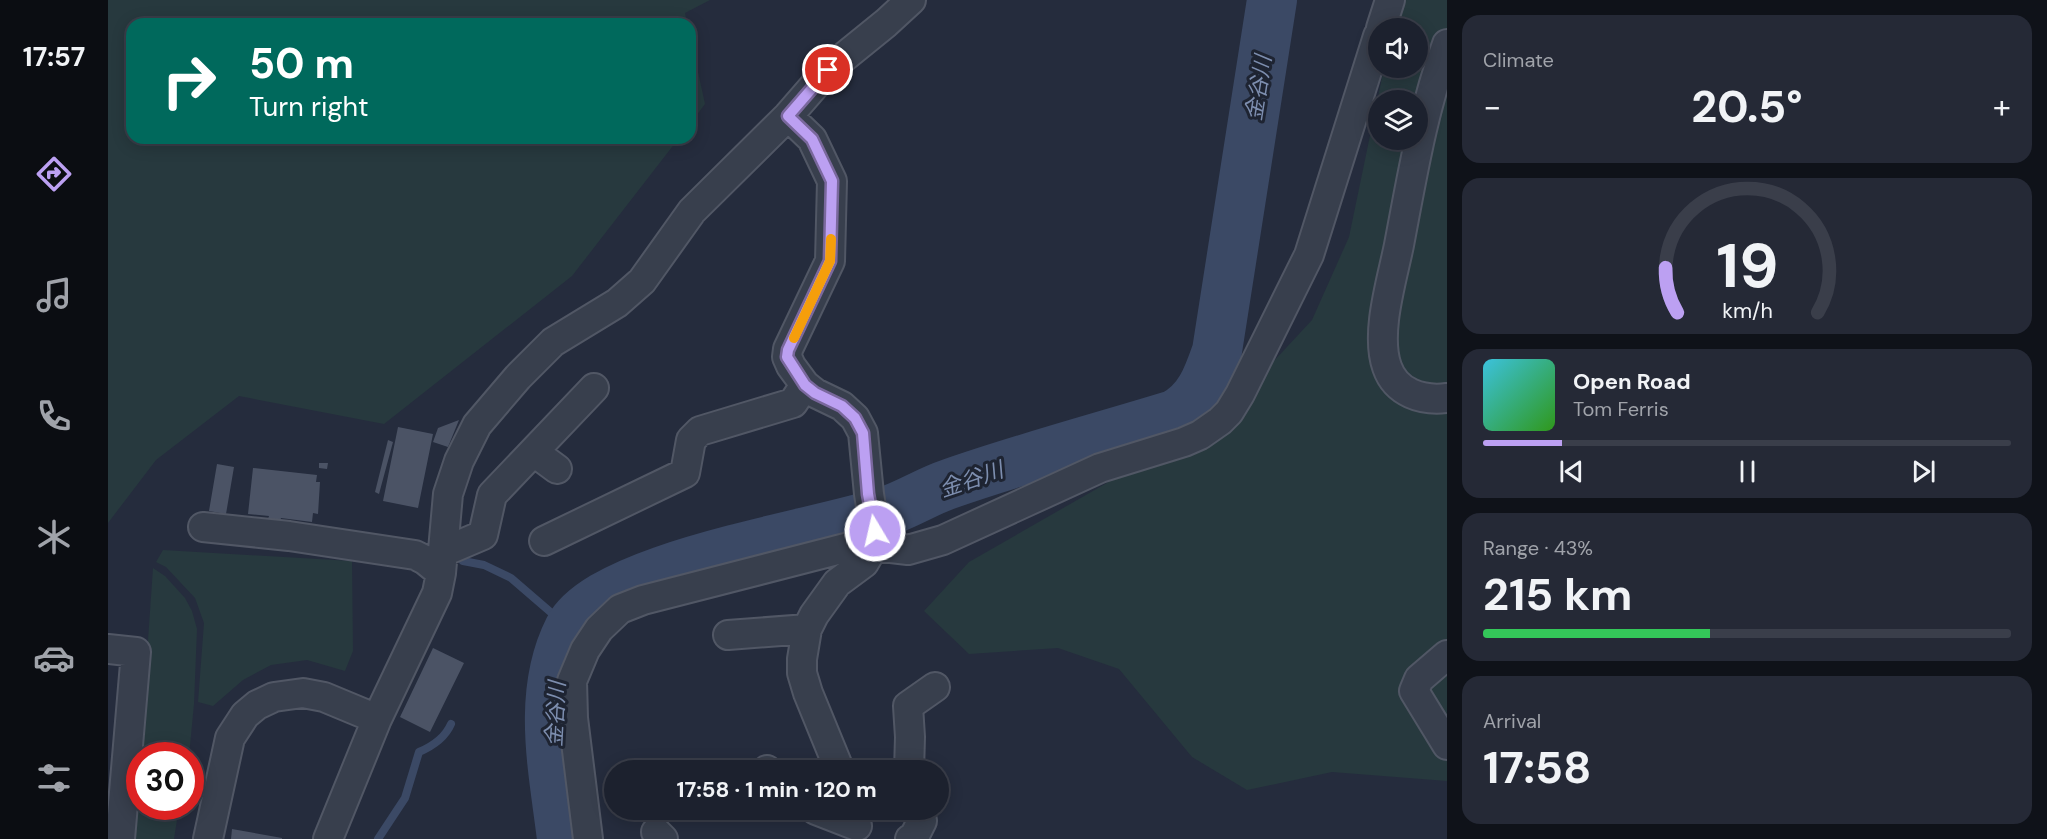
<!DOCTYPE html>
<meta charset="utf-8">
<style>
body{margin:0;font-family:"DM Sans","Noto Sans JP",sans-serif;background:#252936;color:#f1f3f6;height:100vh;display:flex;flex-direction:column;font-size:22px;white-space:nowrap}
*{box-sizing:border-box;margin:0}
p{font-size:20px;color:#a0a3aa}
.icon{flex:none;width:33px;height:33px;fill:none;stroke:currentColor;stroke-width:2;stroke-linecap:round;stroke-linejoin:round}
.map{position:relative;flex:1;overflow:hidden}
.details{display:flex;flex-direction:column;gap:15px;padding:15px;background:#0f1219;width:600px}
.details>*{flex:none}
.top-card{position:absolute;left:18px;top:18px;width:570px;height:126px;border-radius:18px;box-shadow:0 3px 15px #0003,0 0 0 2px #3a3e4a;background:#00695c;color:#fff;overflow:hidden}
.fabs{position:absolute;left:1260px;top:18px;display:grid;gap:12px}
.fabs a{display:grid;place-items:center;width:60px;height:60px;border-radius:50%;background:#1c212e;box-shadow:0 3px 15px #0003,0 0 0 2px #3a3e4a;font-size:30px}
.speed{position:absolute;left:18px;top:742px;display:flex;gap:12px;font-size:30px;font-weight:700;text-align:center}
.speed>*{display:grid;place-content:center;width:78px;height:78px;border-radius:50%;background:#1c212e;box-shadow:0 3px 15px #0003,0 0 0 2px #3a3e4a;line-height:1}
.speed .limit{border:9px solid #d22;background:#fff;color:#111}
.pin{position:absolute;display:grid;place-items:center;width:51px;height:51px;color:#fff;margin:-26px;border:3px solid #fff;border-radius:50%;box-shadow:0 2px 6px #0007}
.me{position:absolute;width:66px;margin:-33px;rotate:351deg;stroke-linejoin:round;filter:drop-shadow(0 0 4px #0008)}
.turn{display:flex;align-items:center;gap:21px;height:126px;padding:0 24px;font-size:27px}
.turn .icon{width:78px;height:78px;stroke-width:2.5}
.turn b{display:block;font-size:42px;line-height:51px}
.big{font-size:45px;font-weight:700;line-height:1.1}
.details .tile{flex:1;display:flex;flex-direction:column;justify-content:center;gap:9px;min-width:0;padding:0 21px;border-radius:18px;background:#252936}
.details .dial{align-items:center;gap:0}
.dial svg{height:156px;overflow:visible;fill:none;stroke:#3a3e4a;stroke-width:7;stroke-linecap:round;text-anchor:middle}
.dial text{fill:#f1f3f6;stroke:none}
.song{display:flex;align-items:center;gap:18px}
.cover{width:72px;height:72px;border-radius:9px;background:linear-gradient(135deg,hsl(190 70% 55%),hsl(110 70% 35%))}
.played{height:6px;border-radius:3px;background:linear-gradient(90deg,#bca0f2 15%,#3a3e4a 15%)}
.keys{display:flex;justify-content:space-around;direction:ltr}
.heat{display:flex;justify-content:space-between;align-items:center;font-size:33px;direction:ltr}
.charge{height:9px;border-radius:4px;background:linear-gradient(90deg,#34c759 43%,#3a3e4a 0)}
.trip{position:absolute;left:496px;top:760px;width:345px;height:60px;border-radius:30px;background:#1c212e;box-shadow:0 3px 15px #0003,0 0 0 2px #3a3e4a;font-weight:700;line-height:60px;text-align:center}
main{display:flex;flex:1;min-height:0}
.menu{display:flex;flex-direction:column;width:108px;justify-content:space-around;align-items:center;background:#0b0d12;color:#a0a3aa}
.menu .icon{width:42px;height:42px}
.menu .selected{color:#bca0f2}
.menu b{font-size:27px;color:#f1f3f6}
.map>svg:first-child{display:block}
.green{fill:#27393e;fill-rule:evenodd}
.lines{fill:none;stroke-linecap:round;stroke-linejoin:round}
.stream{stroke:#3b4965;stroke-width:8}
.river{stroke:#3b4965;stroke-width:50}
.building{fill:#4b5365}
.street-casing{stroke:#515765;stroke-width:32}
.street{stroke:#383f4d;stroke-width:28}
.route-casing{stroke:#7a689d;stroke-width:15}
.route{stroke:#bca0f2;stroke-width:10}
.slow{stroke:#f59e0b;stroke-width:10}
.labels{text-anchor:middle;stroke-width:6;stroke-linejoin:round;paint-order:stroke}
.water-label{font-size:22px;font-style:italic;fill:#7d8eaf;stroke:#1e2432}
</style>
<main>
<nav class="menu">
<b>17:57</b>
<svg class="icon selected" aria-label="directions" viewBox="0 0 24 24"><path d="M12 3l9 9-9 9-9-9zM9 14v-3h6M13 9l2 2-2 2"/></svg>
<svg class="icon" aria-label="music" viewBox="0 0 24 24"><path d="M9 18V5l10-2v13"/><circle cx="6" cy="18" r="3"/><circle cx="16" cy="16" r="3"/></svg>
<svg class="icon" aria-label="phone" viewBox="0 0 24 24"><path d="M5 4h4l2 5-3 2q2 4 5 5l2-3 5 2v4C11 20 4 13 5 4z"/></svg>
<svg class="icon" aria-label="climate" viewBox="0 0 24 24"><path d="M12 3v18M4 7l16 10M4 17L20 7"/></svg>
<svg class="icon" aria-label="car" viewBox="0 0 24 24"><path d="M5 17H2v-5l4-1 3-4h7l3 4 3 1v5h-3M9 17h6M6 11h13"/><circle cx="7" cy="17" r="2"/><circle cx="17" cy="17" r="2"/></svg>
<svg class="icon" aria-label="filters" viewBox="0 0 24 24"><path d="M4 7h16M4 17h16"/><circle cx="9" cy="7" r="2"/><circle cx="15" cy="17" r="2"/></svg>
</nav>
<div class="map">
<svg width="1339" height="839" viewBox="0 0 1339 839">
<rect width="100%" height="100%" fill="#252c3d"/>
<path class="green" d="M0 0H602L577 13 579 24H24V138H571L464 276 276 424 131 396 48 460 0 523Z
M1290 0H1339V781L1224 772 1139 790 1084 757 1011 669 950 648 861 654 816 611 861 562 1114 417 1204 320 1241 237 1276 68H1310V28H1284ZM1270 100H1310V140H1270Z
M582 35 597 104 582 124Z
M55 550 244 561 245 651 237 671 199 660 163 665 135 680 105 706 90 702 96 623 87 598 58 567 48 562Z
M45 568 57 576 77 598 84 611 89 629 86 704 81 756H32Z
M31 769 32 807H71L66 839H27Z"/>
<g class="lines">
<path class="stream" d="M355 561 376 565 403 578 461 628
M270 839 297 798 311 752C325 746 337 738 343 724"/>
<path class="river" d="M454 839C446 771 428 694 461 629 494 565 709 535 779 511 800 504 820 491 841 484 915 458 991 438 1066 415 1092 401 1100 377 1109 351L1164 0"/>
</g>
<path class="building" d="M351 420 340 447 325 442 330 428Z
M290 427 325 434 310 508 275 501Z
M280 440 285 442 271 494 267 492Z
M211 463H220L219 469 211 468Z
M109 464 126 467 118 514 101 511Z
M145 468 209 475 208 482H212L210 514 205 513 204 522 173 518 171 524 159 522 161 516 140 514Z
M325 648 356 663 322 732 292 717Z
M124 829 174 838V839H123Z"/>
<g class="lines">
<defs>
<path id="street" d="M1273 28 1282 0
M1339 44C1315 109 1304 177 1291 245 1284 280 1267 333 1279 367 1288 393 1314 401 1339 398
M680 116 704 139 724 181 722 261 680 349 679 357 683 366 697 385 707 393 734 406 747 418 755 433 761 494 767 531 766 546 756 563 729 583 706 615 699 629 694 659V673L700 693 732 771
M426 452 449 469
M95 527 181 536 307 555 317 560 333 573
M436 541 577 473 583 440 592 431 685 403 697 385
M335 552 375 535 384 495 486 388
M620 635 699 629
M0 649 28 652 12 839
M1339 655 1311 679 1306 691 1339 745
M659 770 660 771
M801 771 802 737 800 706 827 687
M708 810 749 826
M548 832 555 839
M100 839 122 738 137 715 149 705 166 697 195 693 216 697 269 719
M220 839 269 719 329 593 333 573 340 494 351 461 369 425 410 377 445 342 509 303 534 281 584 211 680 116 720 70 778 23 803 0
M480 839 465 718 464 681 477 650 491 629 512 609 535 600 741 547 766 546 800 550 835 540 992 468 1076 442 1092 435 1112 421 1121 412 1132 394 1201 255 1270 36
M802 839 806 837 814 821 811 810"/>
</defs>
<use href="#street" class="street-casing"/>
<use href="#street" class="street"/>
</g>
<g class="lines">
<defs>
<path id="route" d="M720 70 680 116 704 139 724 181 722 261 680 350 679 357 697 385 707 393 734 406 747 418 755 433 760 494 767 531"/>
</defs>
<use href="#route" class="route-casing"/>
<use href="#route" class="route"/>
<path class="slow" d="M686 338 722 261 723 239"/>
</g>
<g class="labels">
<g class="water-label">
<text transform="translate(1150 88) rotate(-81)" y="8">金谷川</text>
<text transform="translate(863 479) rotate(-19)" y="8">金谷川</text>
<text transform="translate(447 714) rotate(-87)" y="8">金谷川</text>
</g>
</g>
</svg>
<div class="fabs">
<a><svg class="icon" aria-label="sound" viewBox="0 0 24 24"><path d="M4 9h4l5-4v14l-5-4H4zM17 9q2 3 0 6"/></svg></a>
<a><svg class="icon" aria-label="layers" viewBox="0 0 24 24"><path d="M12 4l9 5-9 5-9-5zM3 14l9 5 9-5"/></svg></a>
</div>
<div class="speed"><div class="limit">30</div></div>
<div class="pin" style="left:720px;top:70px;background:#d93025"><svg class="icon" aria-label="arrive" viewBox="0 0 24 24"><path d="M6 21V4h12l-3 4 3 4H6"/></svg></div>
<svg class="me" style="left:767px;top:531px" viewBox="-20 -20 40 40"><circle r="17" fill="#bca0f2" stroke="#fff" stroke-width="3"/><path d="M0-11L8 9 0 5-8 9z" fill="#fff"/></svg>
<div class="trip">17:58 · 1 min · 120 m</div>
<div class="top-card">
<div class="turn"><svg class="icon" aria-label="right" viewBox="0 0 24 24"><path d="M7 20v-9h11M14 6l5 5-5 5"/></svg><div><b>50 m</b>Turn right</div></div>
</div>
</div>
<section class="details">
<div class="tile"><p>Climate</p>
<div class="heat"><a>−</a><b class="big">20.5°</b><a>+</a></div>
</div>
<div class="tile dial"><svg viewBox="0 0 100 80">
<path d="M14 69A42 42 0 1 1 86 69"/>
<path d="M14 69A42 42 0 0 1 8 46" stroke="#bca0f2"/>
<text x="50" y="56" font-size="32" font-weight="700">19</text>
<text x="50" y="72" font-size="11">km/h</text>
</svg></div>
<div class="tile">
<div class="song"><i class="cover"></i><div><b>Open Road</b><p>Tom Ferris</p></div></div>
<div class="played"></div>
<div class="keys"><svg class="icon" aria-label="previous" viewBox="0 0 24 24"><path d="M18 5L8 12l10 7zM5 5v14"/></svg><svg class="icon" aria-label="pause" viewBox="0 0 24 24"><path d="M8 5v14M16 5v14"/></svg><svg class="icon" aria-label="next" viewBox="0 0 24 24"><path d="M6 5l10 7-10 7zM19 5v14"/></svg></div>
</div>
<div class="tile"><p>Range · 43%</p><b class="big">215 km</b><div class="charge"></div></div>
<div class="tile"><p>Arrival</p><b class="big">17:58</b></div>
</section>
</main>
